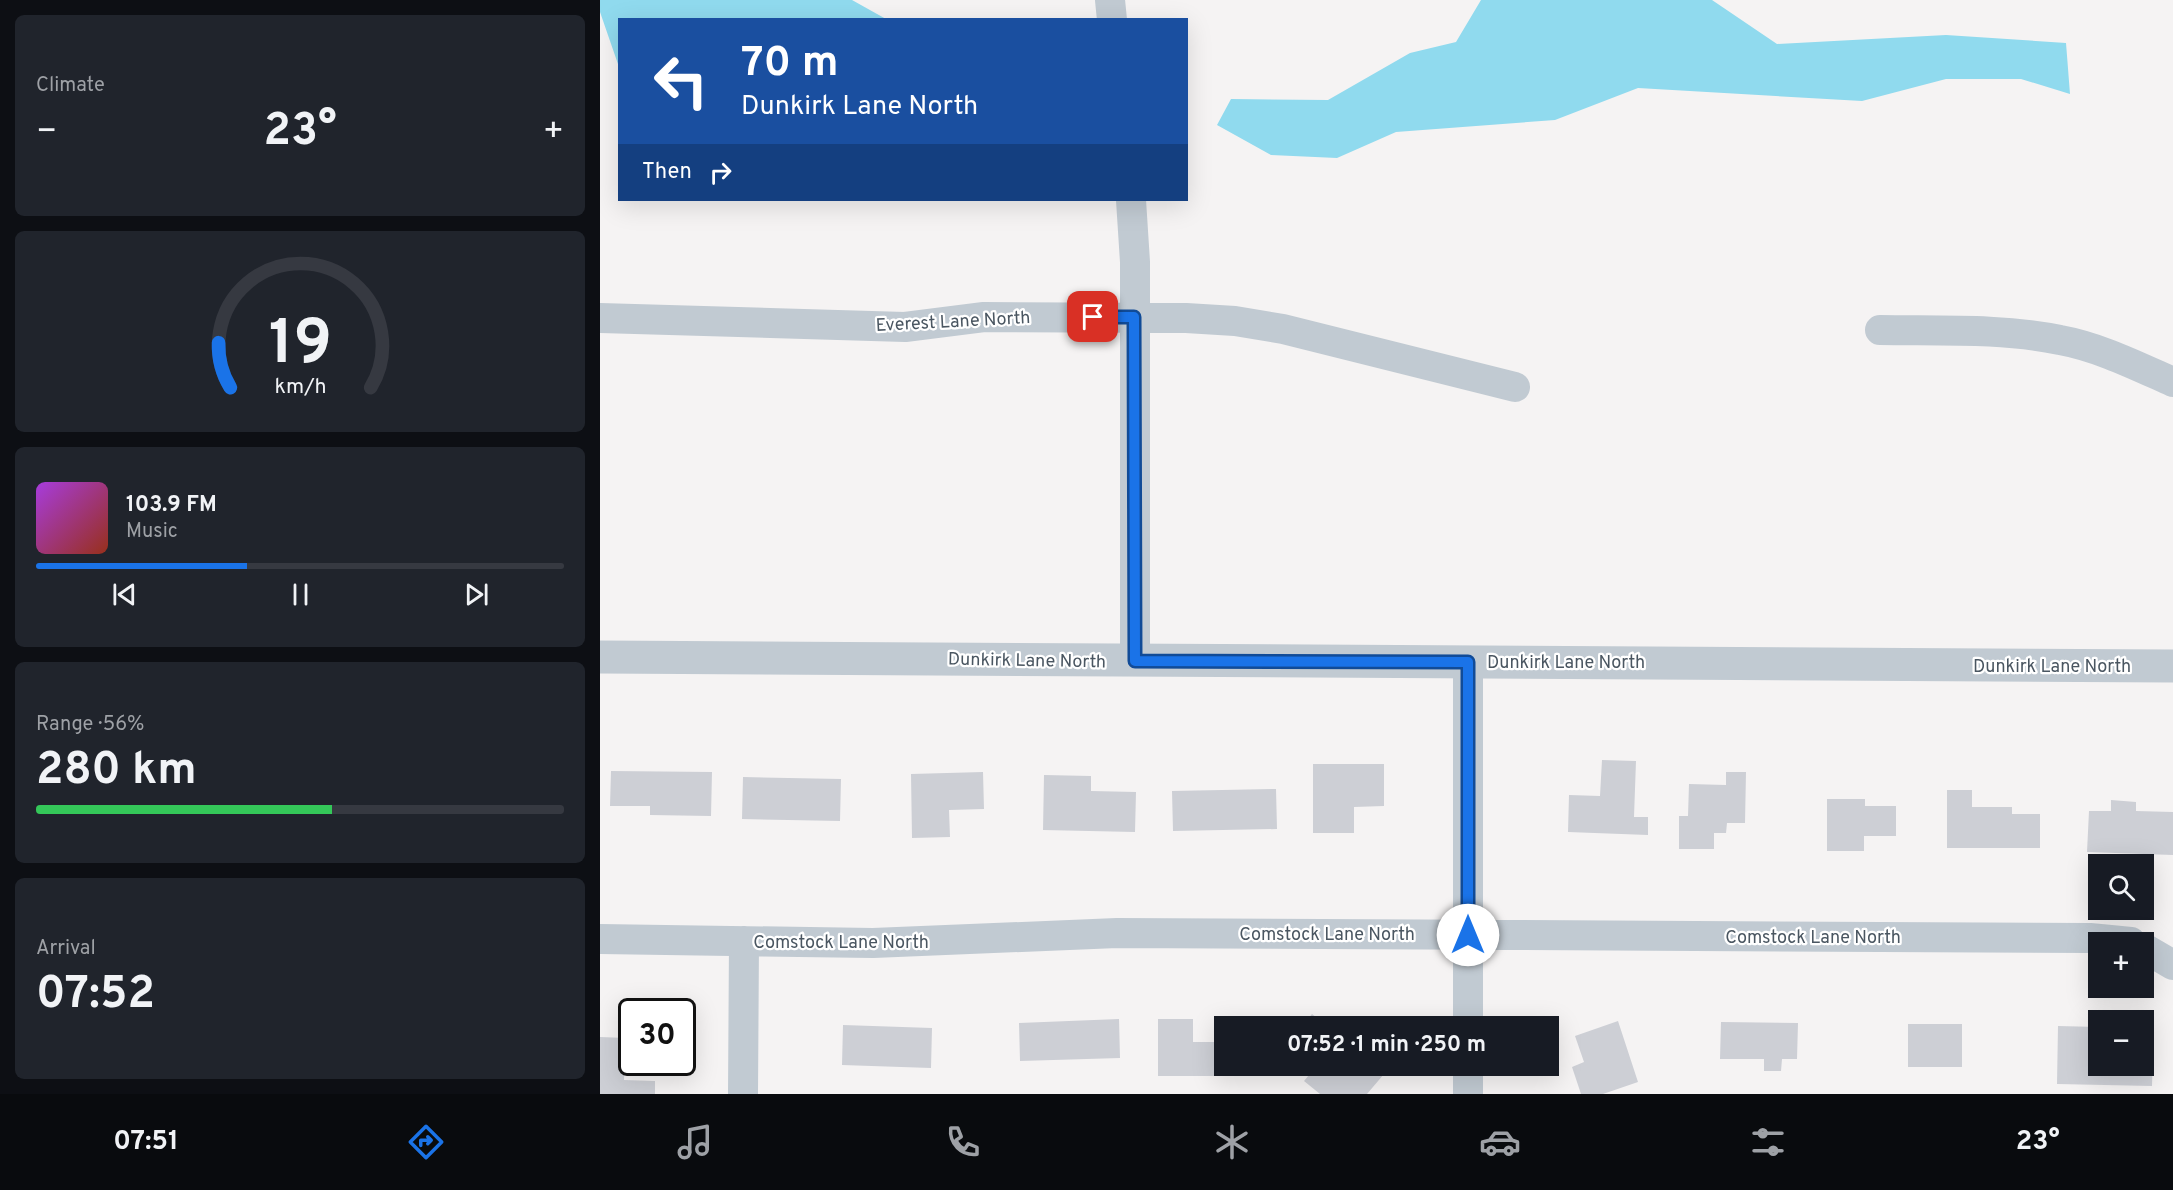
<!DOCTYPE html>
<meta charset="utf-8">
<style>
body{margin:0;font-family:Overpass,sans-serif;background:#20242c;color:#f1f3f6;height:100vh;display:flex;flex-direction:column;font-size:22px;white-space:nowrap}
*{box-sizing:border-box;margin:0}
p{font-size:20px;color:#9ea1a6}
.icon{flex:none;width:33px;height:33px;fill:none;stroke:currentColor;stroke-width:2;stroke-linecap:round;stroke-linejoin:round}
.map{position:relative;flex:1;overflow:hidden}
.panel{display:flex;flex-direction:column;gap:15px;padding:15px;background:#0d0f14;width:600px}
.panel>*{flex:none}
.guide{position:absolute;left:18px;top:18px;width:570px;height:183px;border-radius:0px;box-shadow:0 6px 24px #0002;background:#1a4fa0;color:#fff;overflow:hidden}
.tools{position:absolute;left:1488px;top:854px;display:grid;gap:12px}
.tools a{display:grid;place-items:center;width:66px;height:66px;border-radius:0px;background:#171b24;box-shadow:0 6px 24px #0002;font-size:30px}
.speed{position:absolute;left:18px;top:998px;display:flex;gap:12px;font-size:30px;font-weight:700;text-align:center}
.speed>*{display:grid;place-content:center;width:78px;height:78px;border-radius:50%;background:#171b24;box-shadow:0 6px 24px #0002;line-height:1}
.speed .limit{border:3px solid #111;border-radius:9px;background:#fff;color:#111}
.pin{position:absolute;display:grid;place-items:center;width:51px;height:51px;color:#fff;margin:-26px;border-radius:12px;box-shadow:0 3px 9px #0006}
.me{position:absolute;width:66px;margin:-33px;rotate:0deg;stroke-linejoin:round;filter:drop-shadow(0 0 4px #0008)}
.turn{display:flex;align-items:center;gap:21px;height:126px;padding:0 24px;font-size:27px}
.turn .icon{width:78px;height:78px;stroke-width:2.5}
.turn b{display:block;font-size:42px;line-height:51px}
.then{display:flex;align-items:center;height:57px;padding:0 24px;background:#0003;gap:12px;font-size:22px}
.big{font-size:45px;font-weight:700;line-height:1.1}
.panel .widget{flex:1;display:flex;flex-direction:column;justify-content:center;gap:9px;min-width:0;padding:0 21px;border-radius:9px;background:#20242c}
.panel .dial{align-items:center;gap:0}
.dial svg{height:156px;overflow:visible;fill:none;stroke:#363941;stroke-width:7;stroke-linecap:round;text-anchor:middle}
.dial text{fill:#f1f3f6;stroke:none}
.song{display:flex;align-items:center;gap:18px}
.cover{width:72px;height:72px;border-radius:9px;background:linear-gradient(135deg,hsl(280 70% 55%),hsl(10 70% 35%))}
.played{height:6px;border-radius:3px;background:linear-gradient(90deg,#1a73e8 40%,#363941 40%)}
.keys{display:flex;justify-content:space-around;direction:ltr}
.heat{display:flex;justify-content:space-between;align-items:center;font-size:33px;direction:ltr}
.charge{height:9px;border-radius:4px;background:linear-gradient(90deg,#34c759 56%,#363941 0)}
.trip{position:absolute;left:614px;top:1016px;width:345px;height:60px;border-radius:0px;background:#171b24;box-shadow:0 6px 24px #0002;font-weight:700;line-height:60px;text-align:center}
.tabs{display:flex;height:96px;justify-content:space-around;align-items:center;background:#090b0e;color:#9ea1a6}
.tabs .icon{width:42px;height:42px}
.tabs .on{color:#1a73e8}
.tabs b{font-size:27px;color:#f1f3f6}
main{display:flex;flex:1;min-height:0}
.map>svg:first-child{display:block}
.water{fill:#90daee}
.building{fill:#cdcfd5}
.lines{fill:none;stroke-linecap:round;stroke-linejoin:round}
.minor{stroke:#c1cad2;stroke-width:30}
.tertiary{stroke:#c1cad2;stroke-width:33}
.route-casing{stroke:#114b97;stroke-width:15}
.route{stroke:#1a73e8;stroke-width:10}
.labels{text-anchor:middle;stroke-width:4.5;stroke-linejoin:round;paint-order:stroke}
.street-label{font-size:18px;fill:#4a5661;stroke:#fff}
</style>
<main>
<section class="panel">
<div class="widget"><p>Climate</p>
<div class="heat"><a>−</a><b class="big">23°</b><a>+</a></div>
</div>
<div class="widget dial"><svg viewBox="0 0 100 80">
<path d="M14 69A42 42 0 1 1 86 69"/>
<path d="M14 69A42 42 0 0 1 8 46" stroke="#1a73e8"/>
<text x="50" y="56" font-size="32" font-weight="700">19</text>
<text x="50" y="72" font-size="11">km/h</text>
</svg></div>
<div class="widget">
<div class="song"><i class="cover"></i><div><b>103.9 FM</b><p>Music</p></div></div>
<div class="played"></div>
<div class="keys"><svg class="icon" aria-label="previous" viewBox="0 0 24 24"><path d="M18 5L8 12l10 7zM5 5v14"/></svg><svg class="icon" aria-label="pause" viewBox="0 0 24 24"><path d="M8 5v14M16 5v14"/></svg><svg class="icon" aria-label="next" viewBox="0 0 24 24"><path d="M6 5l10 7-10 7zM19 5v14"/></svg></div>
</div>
<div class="widget"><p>Range · 56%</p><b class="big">280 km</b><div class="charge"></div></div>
<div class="widget"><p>Arrival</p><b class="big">07:52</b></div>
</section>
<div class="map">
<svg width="1573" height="1094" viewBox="0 0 1573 1094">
<rect width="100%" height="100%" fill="#f5f3f3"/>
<path class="water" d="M0 0H252L286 19 20 20 19 67 0 12Z
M881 0H1112L1177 44 1346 35 1466 43 1470 94 1421 79H1346L1262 101 1038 88 955 120 796 132 737 158 671 155 617 125 631 99 728 100 810 53 856 42Z"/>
<path class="building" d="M1002 760 1036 761 1034 817H1048V835L968 832 969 795 1000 796Z
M713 764H784V806L754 807V833H713Z
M11 771 112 772 111 816 50 815V806H10Z
M383 772 384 809 349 810 350 837 312 838 311 774Z
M1126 772H1146L1145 823H1127L1126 833H1114V849H1079V816H1088L1089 784 1126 785Z
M444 775 491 776V791L536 792 535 832 443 830Z
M143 777 241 779 240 821 142 819Z
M676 789 677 829 573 831 572 791Z
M1347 790H1372V807H1412V814H1440V848H1347Z
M1227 799H1265V806H1296V836H1264V851H1227Z
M1511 800 1536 802V811L1573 812V855L1487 852 1489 811H1511Z
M712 1014 727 1026H702Z
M519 1019 520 1058 420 1061 419 1023Z
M558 1019H593V1042H624V1065H656V1076H558Z
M1018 1021 1038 1082 1003 1094H981L972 1067 984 1062 975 1036Z
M1121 1022 1198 1023 1197 1059H1182L1181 1071H1164V1059H1120Z
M1308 1024H1362V1067H1308Z
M243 1025 332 1028 331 1068 242 1065Z
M1458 1026 1498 1027V1065H1544V1050H1553L1552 1086 1457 1084Z
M0 1037 26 1038 24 1080 55 1081V1094H0Z
M710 1065H774L784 1074 767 1094H720L704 1081 714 1069Z"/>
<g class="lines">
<path class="minor" d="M510 0 512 20
M531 200 535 262V661
M0 318 305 327 384 317 586 318 635 321 683 329 915 387
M1280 330C1340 331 1401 328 1460 340 1499 347 1537 366 1573 382
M868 662V1026
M0 939 273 943 517 933 1490 938 1531 942
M1544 948 1573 965
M868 1065V1094
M143 1094 144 941"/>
<path class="tertiary" d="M0 657 1573 666"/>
</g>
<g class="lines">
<defs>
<path id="route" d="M493 317H534L535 661 868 662V935"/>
</defs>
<use href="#route" class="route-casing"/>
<use href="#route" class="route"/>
</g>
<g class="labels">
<g class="street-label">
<text transform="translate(353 321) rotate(-3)" y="6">Everest Lane North</text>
<text transform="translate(427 660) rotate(1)" y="6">Dunkirk Lane North</text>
<text x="966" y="668">Dunkirk Lane North</text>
<text x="1452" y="672">Dunkirk Lane North</text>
<text x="727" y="940">Comstock Lane North</text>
<text x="1213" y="943">Comstock Lane North</text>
<text x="241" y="948">Comstock Lane North</text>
</g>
</g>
</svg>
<div class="tools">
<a><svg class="icon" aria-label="search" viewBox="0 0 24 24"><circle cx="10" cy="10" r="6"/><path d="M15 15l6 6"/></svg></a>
<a>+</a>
<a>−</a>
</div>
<div class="speed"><div class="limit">30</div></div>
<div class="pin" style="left:493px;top:317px;background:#d93025"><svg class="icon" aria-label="arrive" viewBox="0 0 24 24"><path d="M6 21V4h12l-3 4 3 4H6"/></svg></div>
<svg class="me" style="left:868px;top:935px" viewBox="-20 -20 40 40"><circle r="19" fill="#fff"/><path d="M0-13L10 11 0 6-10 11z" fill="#1a73e8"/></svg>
<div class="trip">07:52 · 1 min · 250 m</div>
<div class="guide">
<div class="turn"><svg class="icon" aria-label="left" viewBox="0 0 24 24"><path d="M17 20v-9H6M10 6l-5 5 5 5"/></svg><div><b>70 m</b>Dunkirk Lane North</div></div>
<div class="then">Then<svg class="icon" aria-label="right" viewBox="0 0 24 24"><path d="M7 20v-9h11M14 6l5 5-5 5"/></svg></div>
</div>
</div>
</main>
<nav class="tabs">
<b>07:51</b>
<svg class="icon on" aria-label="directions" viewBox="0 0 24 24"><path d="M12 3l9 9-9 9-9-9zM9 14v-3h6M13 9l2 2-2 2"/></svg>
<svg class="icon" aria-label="music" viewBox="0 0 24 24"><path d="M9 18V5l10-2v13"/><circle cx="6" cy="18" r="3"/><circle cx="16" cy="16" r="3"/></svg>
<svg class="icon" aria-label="phone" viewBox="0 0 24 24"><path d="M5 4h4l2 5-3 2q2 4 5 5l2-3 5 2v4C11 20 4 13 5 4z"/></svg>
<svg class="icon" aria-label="climate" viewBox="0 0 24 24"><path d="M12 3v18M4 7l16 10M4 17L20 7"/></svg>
<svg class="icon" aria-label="car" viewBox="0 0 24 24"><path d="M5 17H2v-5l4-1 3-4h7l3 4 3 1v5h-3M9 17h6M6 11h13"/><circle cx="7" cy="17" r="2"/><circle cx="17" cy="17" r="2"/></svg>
<svg class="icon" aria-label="filters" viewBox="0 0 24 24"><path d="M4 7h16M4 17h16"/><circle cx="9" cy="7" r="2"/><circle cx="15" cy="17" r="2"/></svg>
<b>23°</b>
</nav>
